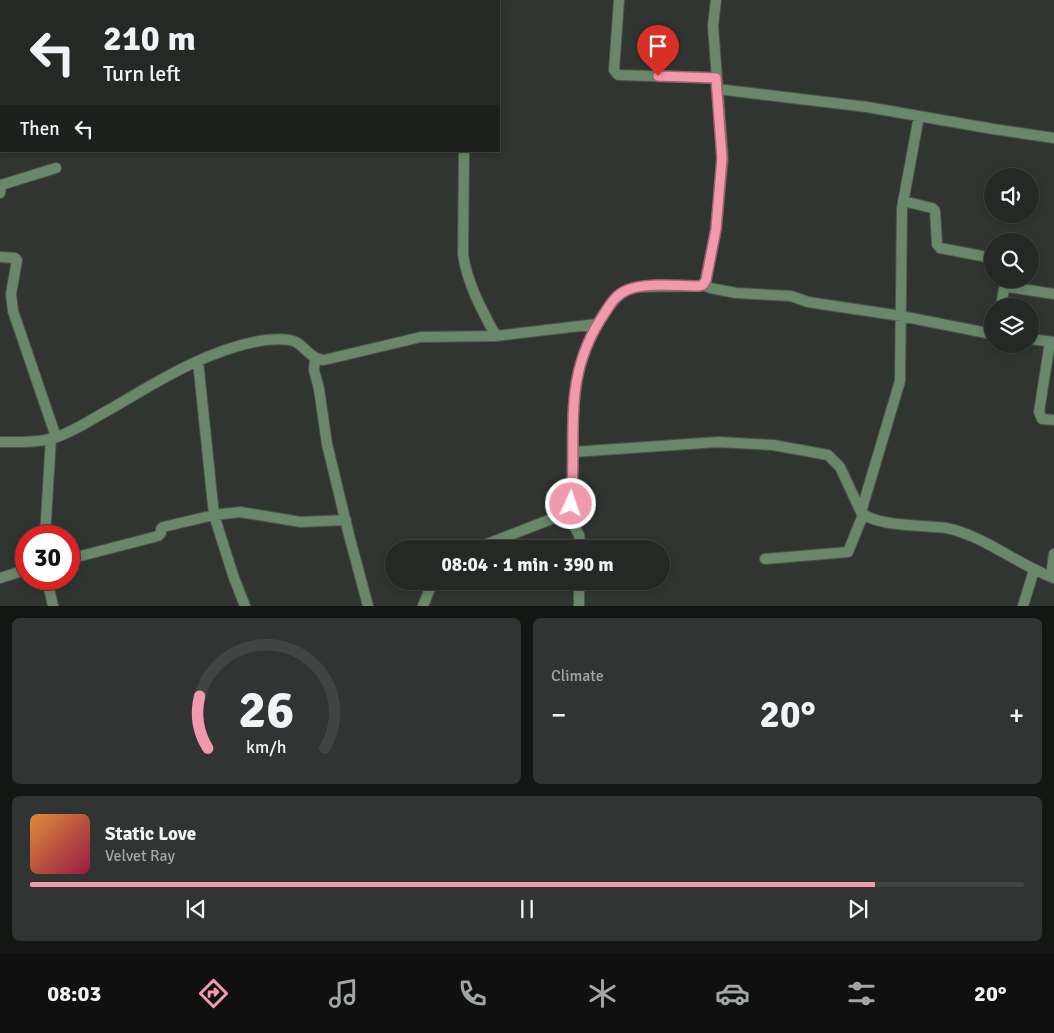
<!DOCTYPE html>
<meta charset="utf-8">
<style>
body{margin:0;font-family:Signika,sans-serif;background:#313432;color:#f1f3f6;height:100vh;display:flex;flex-direction:column;font-size:19px;white-space:nowrap}
*{box-sizing:border-box;margin:0}
p{font-size:16px;color:#a3a6a7}
.icon{flex:none;width:28px;height:28px;fill:none;stroke:currentColor;stroke-width:2;stroke-linecap:round;stroke-linejoin:round}
.map{position:relative;height:606px;overflow:hidden}
.panel{display:flex;flex-direction:column;gap:12px;padding:12px;background:#141614;flex:1}
.panel>*{flex:none}
.guide{position:absolute;left:0px;top:0px;width:500px;height:152px;box-shadow:0 2px 8px #0003,0 0 0 1px #424442;background:#252825;color:#f1f3f6;overflow:hidden}
.fabs{position:absolute;left:984px;top:168px;display:grid;gap:10px}
.fabs a{display:grid;place-items:center;width:55px;height:55px;border-radius:50%;background:#252825;box-shadow:0 2px 8px #0003,0 0 0 1px #424442;font-size:25px}
.speed{position:absolute;left:15px;top:525px;display:flex;gap:10px;font-size:25px;font-weight:700;text-align:center}
.speed>*{display:grid;place-content:center;width:65px;height:65px;border-radius:50%;background:#252825;box-shadow:0 2px 8px #0003,0 0 0 1px #424442;line-height:1}
.speed .limit{border:8px solid #d22;background:#fff;color:#111}
.pin{position:absolute;display:grid;place-items:center;width:42px;height:42px;color:#fff;margin:-51px -21px;border-radius:50% 50% 50% 0;rotate:-45deg;box-shadow:0 0 5px #0007}
.pin .icon{rotate:45deg}
.me{position:absolute;width:55px;margin:-28px;rotate:3deg;stroke-linejoin:round;filter:drop-shadow(0 0 4px #0008)}
.turn{display:flex;align-items:center;gap:18px;height:105px;padding:0 20px;font-size:22px}
.turn .icon{width:65px;height:65px;stroke-width:2.5}
.turn b{display:block;font-size:35px;line-height:42px}
.then{display:flex;align-items:center;height:48px;padding:0 20px;background:#0003;gap:10px;font-size:19px}
.big{font-size:38px;font-weight:800;line-height:1.1}
.panel .widget{flex:1;display:flex;flex-direction:column;justify-content:center;gap:8px;min-width:0;padding:0 18px;border-radius:8px;background:#313432}
.panel .dial{align-items:center;gap:0}
.dial svg{height:130px;overflow:visible;fill:none;stroke:#424442;stroke-width:7;stroke-linecap:round;text-anchor:middle}
.dial text{fill:#f1f3f6;stroke:none}
.song{display:flex;align-items:center;gap:15px}
.cover{width:60px;height:60px;border-radius:8px;background:linear-gradient(135deg,hsl(30 70% 55%),hsl(340 70% 35%))}
.played{height:5px;border-radius:2px;background:linear-gradient(90deg,#f29aad 85%,#424442 85%)}
.keys{display:flex;justify-content:space-around;direction:ltr}
.heat{display:flex;justify-content:space-between;align-items:center;font-size:28px;direction:ltr}
.panel .tiles{flex:1;display:grid;gap:12px;grid-template-columns:1fr 1fr}
.widget:last-child{grid-column:span 2}
.trip{position:absolute;left:385px;top:540px;width:285px;height:50px;border-radius:25px;background:#252825;box-shadow:0 2px 8px #0003,0 0 0 1px #424442;font-weight:800;line-height:50px;text-align:center}
.dock{display:flex;height:80px;justify-content:space-around;align-items:center;background:#0f100f;color:#a3a6a7}
.dock .icon{width:35px;height:35px}
.dock .selected{color:#f29aad}
.dock b{font-size:22px;color:#f1f3f6}
.map>svg:first-child{display:block}
.lines{fill:none;stroke-linecap:round;stroke-linejoin:round}
.minor-casing{stroke:#4f534f;stroke-width:12}
.minor{stroke:#698769;stroke-width:10}
.route-casing{stroke:#9d6470;stroke-width:12}
.route{stroke:#f29aad;stroke-width:9}
</style>
<div class="map">
<svg width="1054" height="606" viewBox="0 0 1054 606">
<rect width="100%" height="100%" fill="#313531"/>
<g class="lines">
<defs>
<path id="minor" d="M137 0 138 1
M460 0V1
M619 0 614 70 618 75 716 78
M90 1 92 0
M192 1 194 0
M717 89 867 107 993 129 1054 138
M0 100H1
M464 151 463 254C467 283 482 311 496 336
M0 193 1 185 56 168
M903 201 932 208 935 211 937 244 940 248 992 258
M0 257 15 258 17 260 11 294 13 311 56 437
M703 285 710 288 736 293 791 296 808 302 901 316 992 334
M1001 306 1004 289 1009 287 1054 294
M1030 339 1054 342
M1050 342 1039 412 1042 419 1054 420
M315 359 314 370 319 389 327 444 349 535 368 606
M198 361 214 515 233 575 245 606
M0 442C18 442 39 443 57 437 77 430 95 417 114 407 159 380 213 347 266 340 275 339 288 338 296 342 306 348 311 359 324 360L421 337 496 336 597 324
M573 452 718 442 773 445 828 455 840 467 861 512C875 527 926 525 946 528 983 535 1018 565 1054 578
M861 512 900 381 902 208 919 116
M567 513 579 535 581 549
M45 536 51 438
M474 549 567 513 571 504 572 493C574 429 565 373 603 315 613 301 619 291 637 287L699 286 705 283 716 229 723 158 713 26 716 0
M69 559 158 536 161 533V529L163 527 214 515 240 512 301 522 346 520
M765 559 848 552 863 515
M1051 576 1054 554
M0 578 26 570
M47 579 53 606
M423 606 433 581
M579 606V581
M1023 606 1034 570"/>
</defs>
<use href="#minor" class="minor-casing"/>
<use href="#minor" class="minor"/>
</g>
<g class="lines">
<defs>
<path id="route" d="M571 504C578 433 560 380 604 314 610 305 615 295 627 290 646 282 679 286 699 286L703 285 706 280 716 229 722 158 716 78 658 76"/>
</defs>
<use href="#route" class="route-casing"/>
<use href="#route" class="route"/>
</g>
</svg>
<div class="fabs">
<a><svg class="icon" aria-label="sound" viewBox="0 0 24 24"><path d="M4 9h4l5-4v14l-5-4H4zM17 9q2 3 0 6"/></svg></a>
<a><svg class="icon" aria-label="search" viewBox="0 0 24 24"><circle cx="10" cy="10" r="6"/><path d="M15 15l6 6"/></svg></a>
<a><svg class="icon" aria-label="layers" viewBox="0 0 24 24"><path d="M12 4l9 5-9 5-9-5zM3 14l9 5 9-5"/></svg></a>
</div>
<div class="speed"><div class="limit">30</div></div>
<div class="pin" style="left:658px;top:76px;background:#d93025"><svg class="icon" aria-label="arrive" viewBox="0 0 24 24"><path d="M6 21V4h12l-3 4 3 4H6"/></svg></div>
<svg class="me" style="left:571px;top:504px" viewBox="-20 -20 40 40"><circle r="17" fill="#f29aad" stroke="#fff" stroke-width="3"/><path d="M0-11L8 9 0 5-8 9z" fill="#fff"/></svg>
<div class="trip">08:04 · 1 min · 390 m</div>
<div class="guide">
<div class="turn"><svg class="icon" aria-label="left" viewBox="0 0 24 24"><path d="M17 20v-9H6M10 6l-5 5 5 5"/></svg><div><b>210 m</b>Turn left</div></div>
<div class="then">Then<svg class="icon" aria-label="left" viewBox="0 0 24 24"><path d="M17 20v-9H6M10 6l-5 5 5 5"/></svg></div>
</div>
</div>
<section class="panel">
<div class="tiles">
<div class="widget dial"><svg viewBox="0 0 100 80">
<path d="M14 69A42 42 0 1 1 86 69"/>
<path d="M14 69A42 42 0 0 1 9 37" stroke="#f29aad"/>
<text x="50" y="56" font-size="32" font-weight="700">26</text>
<text x="50" y="72" font-size="11">km/h</text>
</svg></div>
<div class="widget"><p>Climate</p>
<div class="heat"><a>−</a><b class="big">20°</b><a>+</a></div>
</div>
<div class="widget">
<div class="song"><i class="cover"></i><div><b>Static Love</b><p>Velvet Ray</p></div></div>
<div class="played"></div>
<div class="keys"><svg class="icon" aria-label="previous" viewBox="0 0 24 24"><path d="M18 5L8 12l10 7zM5 5v14"/></svg><svg class="icon" aria-label="pause" viewBox="0 0 24 24"><path d="M8 5v14M16 5v14"/></svg><svg class="icon" aria-label="next" viewBox="0 0 24 24"><path d="M6 5l10 7-10 7zM19 5v14"/></svg></div>
</div>
</div>
</section>
<nav class="dock">
<b>08:03</b>
<svg class="icon selected" aria-label="directions" viewBox="0 0 24 24"><path d="M12 3l9 9-9 9-9-9zM9 14v-3h6M13 9l2 2-2 2"/></svg>
<svg class="icon" aria-label="music" viewBox="0 0 24 24"><path d="M9 18V5l10-2v13"/><circle cx="6" cy="18" r="3"/><circle cx="16" cy="16" r="3"/></svg>
<svg class="icon" aria-label="phone" viewBox="0 0 24 24"><path d="M5 4h4l2 5-3 2q2 4 5 5l2-3 5 2v4C11 20 4 13 5 4z"/></svg>
<svg class="icon" aria-label="climate" viewBox="0 0 24 24"><path d="M12 3v18M4 7l16 10M4 17L20 7"/></svg>
<svg class="icon" aria-label="car" viewBox="0 0 24 24"><path d="M5 17H2v-5l4-1 3-4h7l3 4 3 1v5h-3M9 17h6M6 11h13"/><circle cx="7" cy="17" r="2"/><circle cx="17" cy="17" r="2"/></svg>
<svg class="icon" aria-label="filters" viewBox="0 0 24 24"><path d="M4 7h16M4 17h16"/><circle cx="9" cy="7" r="2"/><circle cx="15" cy="17" r="2"/></svg>
<b>20°</b>
</nav>
